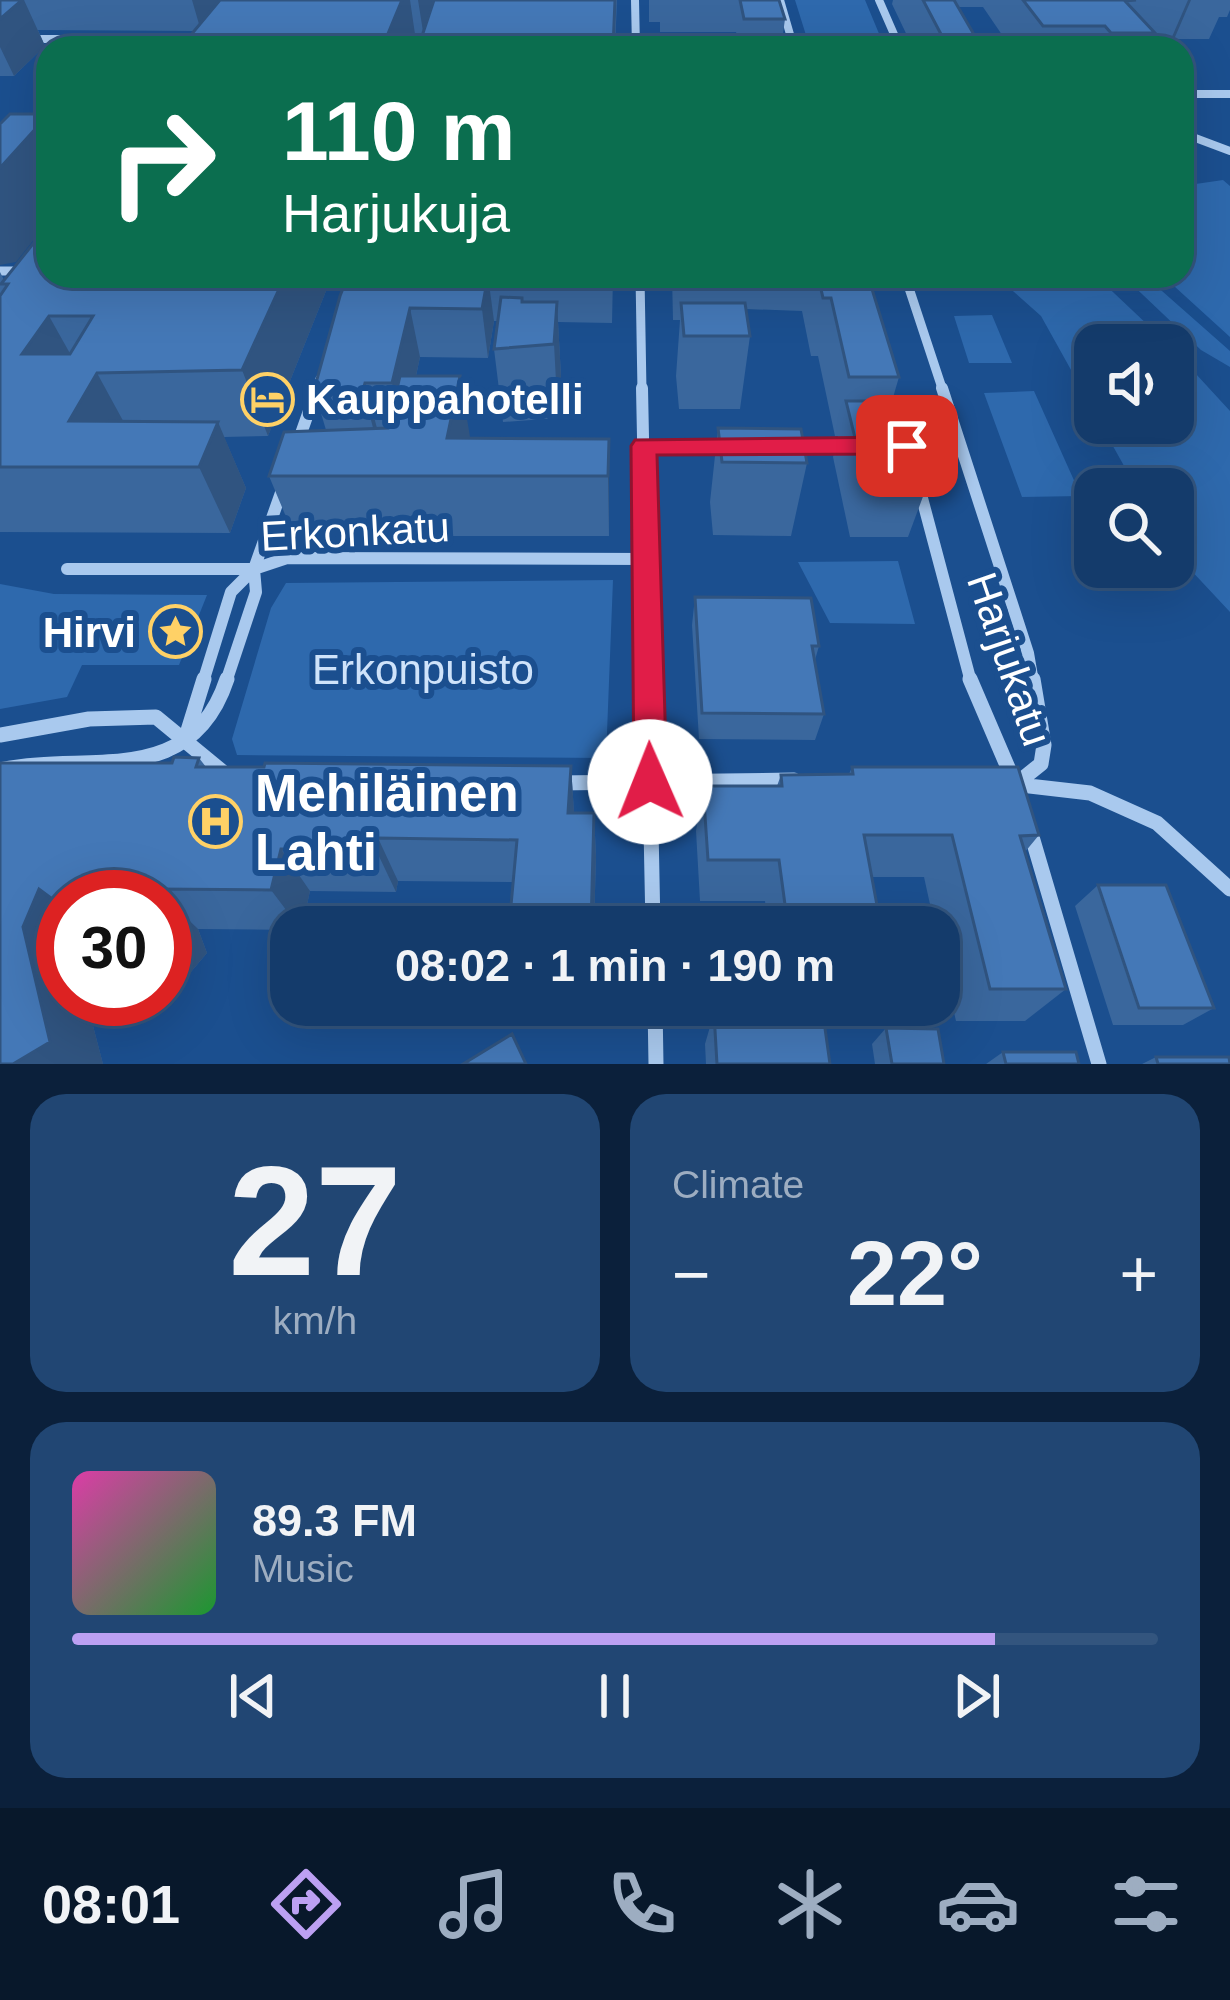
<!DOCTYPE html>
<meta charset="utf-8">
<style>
body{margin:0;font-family:Helvetica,sans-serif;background:#214673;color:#f1f3f6;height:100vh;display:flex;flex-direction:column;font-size:45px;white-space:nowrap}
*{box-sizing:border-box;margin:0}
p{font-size:39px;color:#9dadc1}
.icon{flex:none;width:66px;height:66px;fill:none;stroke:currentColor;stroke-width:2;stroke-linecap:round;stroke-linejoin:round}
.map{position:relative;height:1064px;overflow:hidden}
.sheet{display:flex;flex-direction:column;gap:30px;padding:30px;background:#0b203b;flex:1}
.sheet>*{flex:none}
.top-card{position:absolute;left:36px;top:36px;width:1158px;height:252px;border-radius:36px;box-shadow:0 12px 48px #0002,0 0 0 3px #33557e;background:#0b6e4f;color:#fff;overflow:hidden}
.controls{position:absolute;left:1074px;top:324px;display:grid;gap:24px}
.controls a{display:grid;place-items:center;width:120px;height:120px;border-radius:24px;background:#143b6b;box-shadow:0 12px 48px #0002,0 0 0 3px #33557e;font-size:60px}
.speed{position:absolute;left:36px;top:870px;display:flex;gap:24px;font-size:60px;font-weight:700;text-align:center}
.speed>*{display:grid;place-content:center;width:156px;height:156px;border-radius:50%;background:#143b6b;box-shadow:0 12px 48px #0002,0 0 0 3px #33557e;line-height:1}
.speed .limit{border:18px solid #d22;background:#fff;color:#111}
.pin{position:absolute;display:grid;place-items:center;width:102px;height:102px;color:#fff;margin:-51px;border-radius:24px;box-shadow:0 6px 18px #0006}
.me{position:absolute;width:132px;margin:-66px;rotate:359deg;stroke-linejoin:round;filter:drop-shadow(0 0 9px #0008)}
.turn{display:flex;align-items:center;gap:42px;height:252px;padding:0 48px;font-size:54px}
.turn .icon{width:156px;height:156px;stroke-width:2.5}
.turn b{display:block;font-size:84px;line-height:102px}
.big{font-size:90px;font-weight:700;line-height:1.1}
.sheet .card{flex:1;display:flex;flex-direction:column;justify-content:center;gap:18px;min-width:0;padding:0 42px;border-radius:36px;background:#214673}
.sheet .dial{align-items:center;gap:0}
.dial b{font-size:156px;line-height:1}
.song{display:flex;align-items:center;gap:36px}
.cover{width:144px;height:144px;border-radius:18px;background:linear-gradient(135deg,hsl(320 70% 55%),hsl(130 70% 35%))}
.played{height:12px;border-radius:6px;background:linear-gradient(90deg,#bca0f2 85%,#33557e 85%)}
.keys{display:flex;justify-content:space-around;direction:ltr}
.heat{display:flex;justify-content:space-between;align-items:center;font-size:66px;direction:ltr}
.sheet .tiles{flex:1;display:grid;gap:30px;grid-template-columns:1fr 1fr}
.card:last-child{grid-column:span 2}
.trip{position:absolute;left:270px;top:906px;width:690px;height:120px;border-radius:36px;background:#143b6b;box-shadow:0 12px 48px #0002,0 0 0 3px #33557e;font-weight:700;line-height:120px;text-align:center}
.tabs{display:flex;height:192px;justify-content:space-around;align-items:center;background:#08182b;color:#9dadc1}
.tabs .icon{width:84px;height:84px}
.tabs .active{color:#bca0f2}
.tabs b{font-size:54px;color:#f1f3f6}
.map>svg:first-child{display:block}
.green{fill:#2e69ad}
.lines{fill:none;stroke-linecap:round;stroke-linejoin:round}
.street-far3{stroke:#a9c9ee;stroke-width:8}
.street-far2{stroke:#a9c9ee;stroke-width:9}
.street-far1{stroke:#a9c9ee;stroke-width:12}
.street{stroke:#a9c9ee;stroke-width:15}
.wall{fill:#3a679d}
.shaded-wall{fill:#305480}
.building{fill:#4478b7;stroke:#305480;stroke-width:3;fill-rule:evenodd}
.route{fill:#e11d48;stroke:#92132f;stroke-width:3}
.labels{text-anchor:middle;stroke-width:12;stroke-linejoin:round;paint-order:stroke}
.poi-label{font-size:42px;font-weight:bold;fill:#fff;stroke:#1b4f8f;text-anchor:start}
.street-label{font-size:42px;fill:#fff;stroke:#1b4f8f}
.park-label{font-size:42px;fill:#cfe3fa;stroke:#1b4f8f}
.near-poi-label{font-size:51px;font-weight:bold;fill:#fff;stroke:#1b4f8f;text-anchor:start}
</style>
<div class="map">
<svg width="1230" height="1064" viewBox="0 0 1230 1064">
<rect width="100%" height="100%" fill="#1b4f8f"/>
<path class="green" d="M795 0H865L885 48H810Z
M1223 180 1230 186V337L1163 276H1182V186Z
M996 276H1096L1169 345H1095V413L1041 316Z
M1123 276H1145L1230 351V367L1201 350Z
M992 315 1012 363H969L954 316Z
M1173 349 1230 411V612L1173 551V489H1137L1100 423H1173Z
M1034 391 1081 496 1022 497 984 393Z
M898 561 915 624 830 623 798 562Z
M613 580 606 758 237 755 232 739 271 608 286 583Z
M0 584 54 594 207 595 179 665H82L67 697 0 709Z"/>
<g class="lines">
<path class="street-far3" d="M635 0 636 48
M780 0 794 48
M879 0 900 48
M28 39H200
M1182 94H1230
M1182 133 1230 151"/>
<path class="street-far2" d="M0 271H48
M640 276 642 391
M905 276 943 391
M600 277H688
M316 391 320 379"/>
<path class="street-far1" d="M642 388 648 682
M942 388 1028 653 1033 682
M297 445 317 388
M644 446H732
M788 446H852
M918 483 971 682
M67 569H254L287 558 646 559
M203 682 231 592 254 569
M226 682 256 592 254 569 283 487"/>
<path class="street" d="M648 679 653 927
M970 679 1012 777
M0 735 89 719 156 717 224 773
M186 737 204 679
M0 770C88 751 190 791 227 679
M556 783 794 780
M1012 784 1090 793 1157 823 1230 889
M1016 784 1041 764 1044 745 1033 679
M1030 830 1099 1064
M655 1005 656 1064"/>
</g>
<path class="wall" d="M0 0H617L615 48 420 42 195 31 38 30 45 46 14 76H0Z
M649 0H779L785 19 781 48H722L723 38H738L736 32H660V22H649Z
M893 0H1230V10L1227 17H1219L1209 39H1174L1172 44 1168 46H1149L1148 48H1011L983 7H958L976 38 973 48H913L892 4Z
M0 272 4 280 332 276 268 436 224 437 246 488 230 533 0 532Z
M348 276H613L612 323 558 322 561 376 558 418 503 422 494 349 498 321H494L488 358 420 357 416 376 469 438 609 439V536H294L269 476 326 430 314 390Z
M672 276H868L899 377 892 401 928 483 908 537H850L833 457 838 436H835L818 356H811L802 311 746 309 750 336 740 409H679L676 376 680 320H673Z
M718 428 807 463 791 536 713 535 710 502Z
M695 597 819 646 815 660 824 714 815 740 699 739 692 625Z
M174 757 199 758 206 767H264L265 763 571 766 574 813H594L596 857 594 927H509L513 882 398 881 396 892 310 891 302 927H291V930L198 929 207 953 184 980 165 982V897H63V999H86L103 1064H0V763H172Z
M852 767 1039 835 1025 852 1066 989 1025 1021H956L939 946V927H935L924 877H872L881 927H768L765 901H700L696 831 703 786H777L781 775 849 774Z
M1098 885 1214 1008 1183 1025H1113L1075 906Z
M514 1005H593L592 1011 515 1010Z
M714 1013 830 1064H706L705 1044Z
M886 1028 944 1064H875L872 1044Z
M1003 1052 1079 1064H986Z
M1156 1057 1230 1064H1142Z"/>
<path class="shaded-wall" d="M0 0H24L45 46 14 76 0 47Z
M192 0H224L201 31Z
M402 0H410L416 41 414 48H382Z
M418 0H442L425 44Z
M1188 0H1191L1172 44 1168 46Z
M48 115V222L16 262 0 265V168Z
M285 276H332L268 436 242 370Z
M488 276 494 321 488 358 482 309Z
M557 302 561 376 558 418 554 344Z
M410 308 420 357 404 432 392 383Z
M49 316 86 382 22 354Z
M97 373 133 439 69 421Z
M460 376 470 437 462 476 447 438Z
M365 383 378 432 376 439 363 390Z
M218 422 246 488 230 533 199 467Z
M609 439V536L608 476Z
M571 766 574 812 568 813Z
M594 813 596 857 594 927H591Z
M378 838 398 881 396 892 376 850Z
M281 849 310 891 302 927H299L271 890Z
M39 889 63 908V999H86L103 1064H13L23 927Z
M165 897 198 929 207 953 184 980 165 965Z"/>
<path class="building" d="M0 0H22L0 19Z
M220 0H402L382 48H180Z
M434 0H615L613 48H418Z
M740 0H779L785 19H744Z
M923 0H954L976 38H943Z
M1023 0H1136L1125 1 1155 33H1111L1105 26H1043Z
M723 38H766L768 48H725Z
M836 44 870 45 871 48H837Z
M10 114H48V115L0 168V124Z
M48 225V276H285L242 370 97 373 69 421 218 422 199 467H0V296L8 284H1ZM49 316H93L70 354H22Z
M348 276H488L482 309 410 308 392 383H365L363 390H314L340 296Z
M818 276H868L899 377H849L831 298H823Z
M501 297 522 298V302H557L554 344 494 349Z
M681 303H745L750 336H684Z
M400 376H460L447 438 609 439 608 476H269L284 432 388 428Z
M846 401H903L928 483H866Z
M718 428 801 429 807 463 722 462Z
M695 597 811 598 819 646H812L824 714 702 713Z
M174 757 199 758 196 767H264L265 763 571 766 568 813H594L591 927H509L517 840 378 838 376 850 281 849 271 890 157 889 160 897H63V907L39 889 23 927 50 1042 13 1064H0V763H172Z
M852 767H1018L1039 835 1020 836 1066 989H990L952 835H864L881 927H788L779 860H708L703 786H782L781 775 853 774Z
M1098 885H1166L1214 1008H1139Z
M714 1013 823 1014 830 1064H717Z
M886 1028 938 1029 944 1064H892Z
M512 1034 526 1064H463Z
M1003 1052H1076L1079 1064H1006Z
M1156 1057H1229L1230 1064H1158Z"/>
<path class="route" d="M907 437 920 446 907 454 657 455 667 782 662 793 650 797 638 793 634 782 631 446 635 440Z"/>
<defs>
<symbol id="hotel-ring" viewBox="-11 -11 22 22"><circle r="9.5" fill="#1b4f8f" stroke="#ffd166" stroke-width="1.5"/><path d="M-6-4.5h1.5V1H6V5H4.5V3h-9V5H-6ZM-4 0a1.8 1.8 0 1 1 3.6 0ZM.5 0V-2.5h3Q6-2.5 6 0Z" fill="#ffd166"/></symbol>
<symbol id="sight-ring" viewBox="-11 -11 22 22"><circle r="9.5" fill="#1b4f8f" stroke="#ffd166" stroke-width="1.5"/><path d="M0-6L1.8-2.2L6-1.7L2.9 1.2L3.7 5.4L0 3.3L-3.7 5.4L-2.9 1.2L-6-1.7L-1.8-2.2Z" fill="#ffd166"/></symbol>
<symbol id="hospital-ring" viewBox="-11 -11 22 22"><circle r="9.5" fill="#1b4f8f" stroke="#ffd166" stroke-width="1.5"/><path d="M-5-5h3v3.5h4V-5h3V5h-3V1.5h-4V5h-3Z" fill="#ffd166"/></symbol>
</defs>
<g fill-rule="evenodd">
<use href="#hotel-ring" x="238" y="370" width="59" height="59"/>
<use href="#sight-ring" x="146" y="602" width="59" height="59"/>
<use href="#hospital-ring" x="186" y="792" width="59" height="59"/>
</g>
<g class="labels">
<g class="poi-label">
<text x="306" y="414">Kauppahotelli</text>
<text x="136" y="647" text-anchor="end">Hirvi</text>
</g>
<g class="street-label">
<text transform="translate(355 531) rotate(-3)" y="15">Erkonkatu</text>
<text transform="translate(1010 659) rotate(71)" y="15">Harjukatu</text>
</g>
<g class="park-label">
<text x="423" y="684">Erkonpuisto</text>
</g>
<g class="near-poi-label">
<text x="255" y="811">Mehiläinen<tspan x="255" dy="59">Lahti</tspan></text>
</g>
</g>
</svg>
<div class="controls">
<a><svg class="icon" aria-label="sound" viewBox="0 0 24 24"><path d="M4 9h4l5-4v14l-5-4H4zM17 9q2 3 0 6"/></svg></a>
<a><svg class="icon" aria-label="search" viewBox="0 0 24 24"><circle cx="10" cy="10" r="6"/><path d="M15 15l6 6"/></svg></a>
</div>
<div class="speed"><div class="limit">30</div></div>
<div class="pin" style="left:907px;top:446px;background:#d93025"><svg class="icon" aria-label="arrive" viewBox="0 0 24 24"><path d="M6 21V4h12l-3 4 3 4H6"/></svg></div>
<svg class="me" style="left:650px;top:782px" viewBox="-20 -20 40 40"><circle r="19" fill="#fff"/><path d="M0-13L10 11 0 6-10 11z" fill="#e11d48"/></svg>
<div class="trip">08:02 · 1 min · 190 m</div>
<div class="top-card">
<div class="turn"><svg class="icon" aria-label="right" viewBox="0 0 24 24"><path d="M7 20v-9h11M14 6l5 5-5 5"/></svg><div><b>110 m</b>Harjukuja</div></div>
</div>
</div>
<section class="sheet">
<div class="tiles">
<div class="card dial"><b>27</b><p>km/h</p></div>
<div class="card"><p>Climate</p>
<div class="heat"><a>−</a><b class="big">22°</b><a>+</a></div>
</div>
<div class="card">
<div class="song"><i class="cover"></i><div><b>89.3 FM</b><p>Music</p></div></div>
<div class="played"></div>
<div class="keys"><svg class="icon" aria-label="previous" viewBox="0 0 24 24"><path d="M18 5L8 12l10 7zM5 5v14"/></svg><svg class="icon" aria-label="pause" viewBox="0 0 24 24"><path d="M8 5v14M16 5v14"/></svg><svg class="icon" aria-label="next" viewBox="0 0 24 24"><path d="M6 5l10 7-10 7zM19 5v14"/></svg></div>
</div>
</div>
</section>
<nav class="tabs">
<b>08:01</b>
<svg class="icon active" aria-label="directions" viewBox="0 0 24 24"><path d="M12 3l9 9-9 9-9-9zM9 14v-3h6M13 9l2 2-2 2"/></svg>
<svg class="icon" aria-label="music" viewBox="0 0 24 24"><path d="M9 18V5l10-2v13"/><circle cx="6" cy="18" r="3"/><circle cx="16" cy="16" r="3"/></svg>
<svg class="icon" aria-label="phone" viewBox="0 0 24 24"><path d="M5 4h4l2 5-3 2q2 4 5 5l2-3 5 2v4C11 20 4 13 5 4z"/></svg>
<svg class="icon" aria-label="climate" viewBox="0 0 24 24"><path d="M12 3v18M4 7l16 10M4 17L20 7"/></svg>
<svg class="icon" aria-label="car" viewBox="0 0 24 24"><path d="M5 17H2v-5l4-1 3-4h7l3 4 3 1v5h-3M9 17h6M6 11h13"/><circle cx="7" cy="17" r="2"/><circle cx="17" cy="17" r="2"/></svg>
<svg class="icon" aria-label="filters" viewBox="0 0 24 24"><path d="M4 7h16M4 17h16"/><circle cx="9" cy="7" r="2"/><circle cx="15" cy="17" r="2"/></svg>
</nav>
